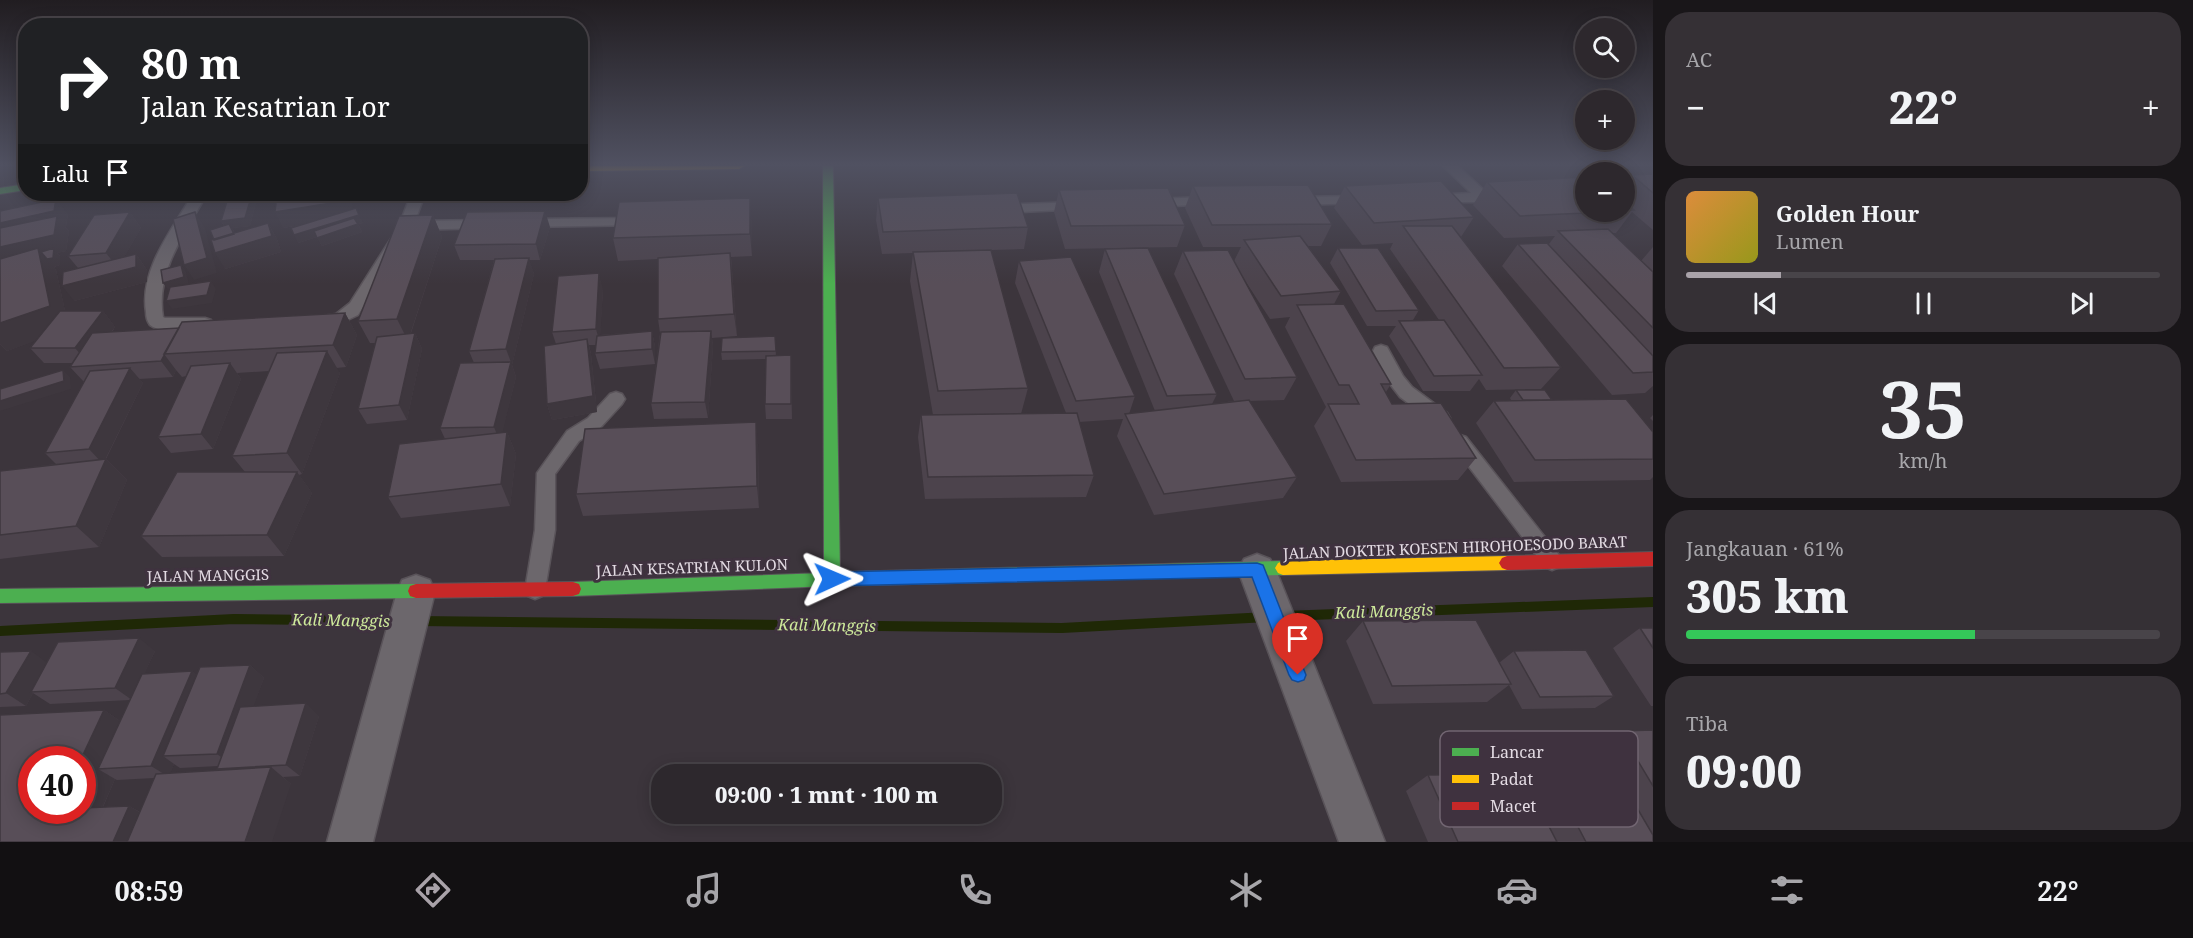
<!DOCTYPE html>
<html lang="id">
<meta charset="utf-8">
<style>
body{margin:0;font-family:"Noto Serif",serif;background:#353035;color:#f1f3f6;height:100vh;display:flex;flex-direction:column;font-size:22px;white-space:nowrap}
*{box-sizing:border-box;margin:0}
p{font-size:20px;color:#a7a6aa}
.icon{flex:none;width:33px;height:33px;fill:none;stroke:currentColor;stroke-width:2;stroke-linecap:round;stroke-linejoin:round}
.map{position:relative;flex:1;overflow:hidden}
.sheet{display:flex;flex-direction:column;gap:12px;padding:12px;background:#191619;width:540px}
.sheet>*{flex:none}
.top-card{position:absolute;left:18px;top:18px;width:570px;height:183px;border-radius:24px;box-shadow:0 3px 15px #0003,0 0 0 2px #484449;background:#202124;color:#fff;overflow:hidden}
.tools{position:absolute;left:1575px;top:18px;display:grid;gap:12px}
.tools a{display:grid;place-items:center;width:60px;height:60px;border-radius:50%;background:#2d282d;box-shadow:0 3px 15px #0003,0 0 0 2px #484449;font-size:30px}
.speed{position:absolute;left:18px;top:746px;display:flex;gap:12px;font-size:30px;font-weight:700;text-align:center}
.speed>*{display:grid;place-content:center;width:78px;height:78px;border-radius:50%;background:#2d282d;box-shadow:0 3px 15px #0003,0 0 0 2px #484449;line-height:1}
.speed .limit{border:9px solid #d22;background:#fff;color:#111}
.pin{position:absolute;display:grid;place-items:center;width:51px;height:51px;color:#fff;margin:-62px -26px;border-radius:50% 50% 50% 0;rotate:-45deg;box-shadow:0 0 6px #0007}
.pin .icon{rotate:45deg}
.me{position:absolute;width:66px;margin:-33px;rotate:89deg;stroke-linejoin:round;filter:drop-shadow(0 0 4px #0008)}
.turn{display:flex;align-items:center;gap:21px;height:126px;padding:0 24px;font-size:27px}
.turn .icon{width:78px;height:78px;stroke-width:2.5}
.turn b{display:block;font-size:42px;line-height:51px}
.then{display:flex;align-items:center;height:57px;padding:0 24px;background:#0003;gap:12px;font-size:22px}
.big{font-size:45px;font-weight:800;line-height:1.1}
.sheet .tile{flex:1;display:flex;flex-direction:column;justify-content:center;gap:9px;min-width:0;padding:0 21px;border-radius:24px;background:#353035}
.sheet .dial{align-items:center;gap:0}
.dial b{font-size:78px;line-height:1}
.song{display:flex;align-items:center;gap:18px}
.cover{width:72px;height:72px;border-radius:9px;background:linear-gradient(135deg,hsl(30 70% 55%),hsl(60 70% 35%))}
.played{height:6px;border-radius:3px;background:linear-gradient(90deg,#a9a2a9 20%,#484449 20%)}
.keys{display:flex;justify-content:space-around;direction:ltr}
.heat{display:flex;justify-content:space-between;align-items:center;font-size:33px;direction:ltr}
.charge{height:9px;border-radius:4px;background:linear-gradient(90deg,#34c759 61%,#484449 0)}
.trip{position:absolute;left:651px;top:764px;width:351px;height:60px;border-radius:24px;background:#2d282d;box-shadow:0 3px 15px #0003,0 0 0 2px #484449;font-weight:800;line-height:60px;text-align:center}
.menu{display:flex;height:96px;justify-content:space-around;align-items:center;background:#121012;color:#a7a6aa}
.menu .icon{width:42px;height:42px}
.menu .current{color:#a9a2a9}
.menu b{font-size:27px;color:#f1f3f6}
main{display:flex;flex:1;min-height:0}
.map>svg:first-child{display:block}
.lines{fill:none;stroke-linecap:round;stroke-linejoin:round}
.stream{stroke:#1f2806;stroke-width:10}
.lane-casing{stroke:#595359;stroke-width:3}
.street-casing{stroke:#595359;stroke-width:3}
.fast-casing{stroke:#595359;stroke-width:2}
.slow-casing{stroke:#595359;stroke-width:2}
.jam-casing{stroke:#595359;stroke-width:2}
.lane{fill:#6c676c;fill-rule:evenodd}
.street{fill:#6c676c;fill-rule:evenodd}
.fast{fill:#4caf50;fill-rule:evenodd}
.slow{fill:#ffc107;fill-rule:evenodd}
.jam{fill:#c62828;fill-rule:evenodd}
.wall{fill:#4c434c;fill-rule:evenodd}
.shaded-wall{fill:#3e373e}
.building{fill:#584e58;stroke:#3e373e;stroke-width:1.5}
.route{fill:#1a73e8;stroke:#114b97;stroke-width:1.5}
.labels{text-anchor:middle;stroke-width:6;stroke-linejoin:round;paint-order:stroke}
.street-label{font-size:15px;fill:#e4dce4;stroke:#3f323f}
.water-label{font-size:16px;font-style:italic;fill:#ceea9b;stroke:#3f323f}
.key{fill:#3f323f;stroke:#716571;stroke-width:1.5}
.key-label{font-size:16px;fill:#e4dce4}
</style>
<main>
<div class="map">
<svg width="1653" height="842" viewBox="0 0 1653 842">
<rect width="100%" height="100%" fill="#3c353c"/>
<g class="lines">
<path class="stream" d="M1284 616 1653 602
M417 621 1062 628 1267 617
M0 631 234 619 400 621"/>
<defs>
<path id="lane" d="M1443 166H1458L1486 192H1501L1508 196 1506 199 1484 202H1428L1426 199 1433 195 1471 193Z
M193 194H207C186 231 155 272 163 317L165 318H205L211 320 213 324 211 328 205 330C190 330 163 335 150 325 147 321 146 317 146 312 139 270 173 228 193 194Z
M411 194H425L415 221 485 220 492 224 485 228 411 230 358 315 337 325H317L315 321 317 317 336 314 350 303 399 226Z
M1360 196 1367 200 1365 203 1295 205 1288 201 1295 197Z
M1210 197 1215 198 1217 201 1215 204 1151 207 1144 203 1151 199Z
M1078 202 1085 206 1083 209 998 213 991 209 998 205Z
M638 218 645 222 643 225 525 227 518 223 525 219Z
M1381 345 1387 347 1403 376 1412 387 1447 413 1450 418 1447 423 1441 425 1435 423 1400 397 1390 384 1373 351 1375 347Z
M616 392 622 394 625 399 622 404 600 428 579 441 555 474V530L545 590 542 596 535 599 528 596 525 590 535 530 537 473 567 431 588 418 610 394Z
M1460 435 1466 437 1559 555 1562 561 1559 567 1552 570 1545 567 1454 447 1451 442 1454 437Z"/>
<path id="street" d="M1257 554 1270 559 1276 570 1385 842H1339L1238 570 1244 559Z
M416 575 430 580 435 592 373 842H327L397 592 402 580Z"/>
<path id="fast" d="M823 166H833L840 572 1283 561 1288 563 1291 568 1288 573 1283 575 832 586 573 596 567 594 565 589 567 584 573 582 824 573Z
M26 184V190L0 194V188Z
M416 584 422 586 424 591 422 596 416 598 0 603V589Z"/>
<path id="slow" d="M580 166H744L739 169 580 171Z
M1507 556 1512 558 1515 563 1512 568 1507 570 1283 575 1278 573 1275 568 1278 563 1283 561Z"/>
<path id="jam" d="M1653 552V566L1507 570 1502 568 1499 563 1502 558 1507 556Z
M573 582 579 584 581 589 579 594 573 596 416 598 410 596 408 591 410 586 416 584Z"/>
</defs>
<use href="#lane" class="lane-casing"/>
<use href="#street" class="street-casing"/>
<use href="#fast" class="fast-casing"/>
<use href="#slow" class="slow-casing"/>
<use href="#jam" class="jam-casing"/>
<use href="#lane" class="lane"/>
<use href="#street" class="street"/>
<use href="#fast" class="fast"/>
<use href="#slow" class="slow"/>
<use href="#jam" class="jam"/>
</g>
<path class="wall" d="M1653 174V230L1632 212 1616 233H1612L1641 261 1653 247V386L1645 393 1612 395 1502 266 1518 244H1549L1555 236 1504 238 1473 205 1487 182 1586 212H1624V184L1632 175Z
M1193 186 1332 224 1321 246H1308L1341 291 1334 304 1391 384 1386 392 1392 404 1476 458 1458 480 1341 482 1314 426 1326 407 1285 327 1290 317 1270 319 1242 276 1297 377 1284 400 1249 401 1297 477 1283 498 1154 515 1117 436 1123 419 1079 422 1094 475 1086 497 925 499 918 437 921 415H933L910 281 913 253 882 254 876 220 878 198 1028 227 1024 249 991 250 1028 388 1021 414 1066 413 1015 283 1019 261 1135 396 1129 414 1155 411 1099 272 1105 249 1217 394 1212 404 1234 401 1174 274 1183 251 1234 261 1241 247H1203L1185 208Z
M1345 186 1474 217 1461 237 1561 367 1541 389 1486 390 1479 379 1470 391H1423L1389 336 1396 326H1367L1330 263 1338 248 1419 310 1413 320H1439L1390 249 1393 243 1362 245 1334 208Z
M1059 190 1185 225 1177 247 1065 249 1054 212Z
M147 194H175L172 198 150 199Z
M211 194H256L257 198 250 226 232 228 235 233 268 223 277 239 281 252 225 269 214 240 224 226 221 221 228 195 213 196Z
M262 194H351L352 197V209L363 223 358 224 362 232 322 246 317 237 298 243 301 225 283 228 277 195 263 196Z
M130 212 141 228 124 257 136 254 147 270V282L74 301 78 268 68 256Z
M68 214 66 227H65L69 231 66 251 57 253 60 256V265L54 267 56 270 65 311H103L115 327 112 332 179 328 345 313 357 335 346 367 336 368 340 373 302 474 299 475 312 493 284 556 162 557 141 536 245 472 232 456 269 371 237 373 241 379 213 449 171 453 158 437 186 376 182 377 176 370 173 377 139 379 143 383 106 459 127 480 99 547 0 559V471L56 464 45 453 84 382 70 367 73 363H44L30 348 36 340 7 351 0 344V259Z
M433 215 442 237 411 333H415L422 349 407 420 367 424 358 409 375 343H370L358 321Z
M752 220V256L731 257 737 336 712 338 713 346 708 418 654 419 651 403 660 333 658 319V259L618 261 613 238Z
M550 227 540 260H529L534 274 512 365 516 377 502 432H507L516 454 510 506 401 518 388 497 445 439 440 428 474 363 469 351 494 260H460L454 245Z
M603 289 600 335 652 331 655 347V364L600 369 595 353 596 345H589L591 354 597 412 552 420 547 404 556 344 552 332Z
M775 336 776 356 791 371 792 419H766L765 404 766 359 722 360 721 352Z
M1516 390 1552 400 1653 432V477L1650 480 1514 482 1476 423 1494 401 1511 400 1510 398Z
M1653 415V421L1650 418Z
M758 444 759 508 583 516 576 494Z
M1363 621 1499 663 1514 651 1614 696 1595 708 1522 709 1509 685 1487 702 1373 704 1346 641Z
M1640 628H1653V706H1651L1613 648Z
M155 651 144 674 192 671 197 676 250 665 264 678 253 706 319 716 300 776 283 777 291 784 0 842 104 710 120 721 130 700 50 704 33 693 26 706 0 707V652L47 663ZM174 764 180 768 218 766 217 769 219 770 170 773ZM154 778 140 812 129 806 103 807 115 779 117 780Z
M1653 730V842H1428L1406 791 1428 775 1532 794 1554 781 1600 780 1584 753 1620 731Z"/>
<path class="shaded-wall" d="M169 194H175L172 198Z
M252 194H256L257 198 250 226 232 228 240 246 268 223 277 239 281 252 225 269 215 253 226 229 221 221Z
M345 194H351L352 197V216L283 228 275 212Z
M750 198 752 220V256L750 234Z
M56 199 68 214 66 227H65L69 231 66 251 57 253 60 256V265L54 267 56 270 69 329 7 351 0 344V323L5 265 0 259V223Z
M545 211 550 227 540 260 536 244Z
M130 212 141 228 118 268 106 253Z
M195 212 205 228 217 273 194 280 184 265Z
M359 215 363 223 358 224 362 232 322 246 317 238 352 226 298 243 294 235Z
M433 215 442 237 408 341 397 319Z
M730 253 732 275 737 336 734 314Z
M136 254 147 270V282L74 301 62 286Z
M529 258 534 274 512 365 506 349Z
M181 265 186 272 189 285 169 291 163 283Z
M599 273 603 289 600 344 596 329Z
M211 281 216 289 212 303 172 309 166 301Z
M103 311 115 327 88 363 75 348Z
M345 313 357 335 346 367 333 345Z
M652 331 655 347V364L652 349Z
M711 331 713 346 708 418 705 402Z
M415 333 422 349 407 420 399 405Z
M587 339 591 354 597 412 552 420 547 404Z
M327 351 340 373 302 474 287 453Z
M164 354 176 370 173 377 161 361Z
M511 362 516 377 500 442 494 427Z
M230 363 241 379 213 449 201 434Z
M130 368 143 383 103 464 89 449Z
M63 370 70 377 71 389 0 411V401Z
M756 422 758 444 759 508 757 486Z
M507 432 516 454 510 506 501 484Z
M106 459 127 480 99 547 76 526Z
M297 472 312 493 284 556 267 535Z
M139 638 155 651 132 700 115 688Z
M31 651 49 664 31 692 33 693 26 706 6 693Z
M250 665 264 678 232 765 217 754Z
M192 671 207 684 163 756 174 764 169 777 151 766Z
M306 703 319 716 300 776 286 765Z
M104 710 136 732 98 769 115 779 93 829 82 810V759H81Z
M271 767 291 784 272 842H245Z
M129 806 162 825 155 842H113Z"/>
<path class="building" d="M1653 174V193L1632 175Z
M1586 177V212H1608L1520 216 1487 182Z
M1441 181 1474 217 1374 223 1345 186Z
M1308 185 1332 224 1212 225 1193 186Z
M1168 188 1185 225 1071 226 1059 190Z
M1017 193 1028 227 883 232 878 198Z
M229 194H252L245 218 221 221Z
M277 194H345L344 201 275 212Z
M750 198V234L613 238 619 202Z
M56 199 54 211 0 223V211Z
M1624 202 1634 210 1624 211Z
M356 208 359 215 294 235 291 228Z
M545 211 536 244 454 245 467 212Z
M130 212 106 253 68 256 94 215Z
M195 212 207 258 184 265 173 219Z
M433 215 397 319 358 321 399 216Z
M57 216 54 235 0 247V228Z
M354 218 358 224 317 238 314 231Z
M268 223 272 236 215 253 211 240Z
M229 224 234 234 214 240 210 230Z
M1403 226H1452L1561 367 1504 368Z
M1608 229 1653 272V328L1558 231Z
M1300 236 1341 291 1281 296 1244 240Z
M1547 243 1653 356V372L1633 373 1518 244Z
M38 248 50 306 0 323V259Z
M54 248 53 258 47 259 41 252Z
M1148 248 1217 394 1167 396 1105 249Z
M1338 248H1378L1419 310 1376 311Z
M991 250 1028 388 938 391 913 252Z
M1228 250 1297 377 1245 379 1183 251Z
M730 253 734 314 658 319V258Z
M136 254V267L62 286 63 272Z
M1071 257 1135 396 1076 401 1019 261Z
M529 258 506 349 469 351 495 259Z
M181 265 184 277 163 283 161 270Z
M599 273 596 329 552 332 558 276Z
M211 281 207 295 166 301 170 287Z
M1344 304 1391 384H1381L1392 404 1441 403 1476 458 1356 460 1328 404H1359L1349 385H1339L1297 305Z
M60 311H103L75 348H30Z
M345 313 333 345 164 354 182 322Z
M1444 320 1482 375 1434 376 1399 321Z
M179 328 161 361 70 367 92 333Z
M652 331V349L595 353 597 336Z
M711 331 705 402 651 403 661 332Z
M415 333 399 405 358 409 377 337Z
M775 336 776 351 721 352 722 338Z
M587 339 593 396 547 404 544 346Z
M327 351 287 453 232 456 277 353Z
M791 355V404H765L766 356Z
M511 362 494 427 440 428 460 363Z
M230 363 201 434 158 437 191 366Z
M130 368 89 449 45 453 90 371Z
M63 370 64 381 0 401V389Z
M1516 390H1545L1552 400H1523Z
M1626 399 1653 432V459L1535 460 1494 401Z
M1249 400 1297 477 1164 494 1125 414Z
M1077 413 1094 475 928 477 921 415Z
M756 422 757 486 576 494 585 429Z
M507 432 501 484 388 497 399 444Z
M106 459 76 526 0 535V471Z
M177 472H297L267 535 141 536Z
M1476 620 1511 684 1392 686 1363 621Z
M1640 628H1653V648Z
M139 638 115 688 31 692 58 642Z
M1586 650 1614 696 1540 697 1514 651Z
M31 651 6 693 0 694V652Z
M250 665 217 754 163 756 200 667Z
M192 671 151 766 98 769 142 674Z
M306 703 286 765 217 769 240 707Z
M104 710 81 759H32V810H82V808L129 806 113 842H0V715Z
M1653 730V786L1620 731Z
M271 767 245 842H127L156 774Z
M1522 774 1557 842H1458L1428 775Z
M1620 779 1653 835V842H1586L1554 781Z"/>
<linearGradient id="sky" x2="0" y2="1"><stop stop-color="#211d21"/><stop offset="0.58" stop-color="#505161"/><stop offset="1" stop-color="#505161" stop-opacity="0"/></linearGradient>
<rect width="1653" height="284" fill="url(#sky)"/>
<path class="route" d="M1257 563 1263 565 1265 570 1306 675 1304 680 1298 682 1292 680 1289 675 1252 577 832 586 827 584 825 579 827 574 832 572Z"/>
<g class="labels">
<g class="street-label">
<text transform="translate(1455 548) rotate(-2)" y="5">JALAN DOKTER KOESEN HIROHOESODO BARAT</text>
<text transform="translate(692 568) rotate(-2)" y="5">JALAN KESATRIAN KULON</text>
<text transform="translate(208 576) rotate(-1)" y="5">JALAN MANGGIS</text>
</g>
<g class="water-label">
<text transform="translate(1384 611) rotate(-2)" y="6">Kali Manggis</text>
<text transform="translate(341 620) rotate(1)" y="6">Kali Manggis</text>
<text transform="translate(827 625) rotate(1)" y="6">Kali Manggis</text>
</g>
</g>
<rect x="1440" y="731" width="198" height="96" rx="9" class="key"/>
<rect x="1452" y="748" width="27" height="8" fill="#4caf50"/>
<rect x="1452" y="775" width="27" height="8" fill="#ffc107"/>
<rect x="1452" y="802" width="27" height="8" fill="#c62828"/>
<g class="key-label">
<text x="1490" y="758">Lancar</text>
<text x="1490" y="785">Padat</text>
<text x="1490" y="812">Macet</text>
</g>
</svg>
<div class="tools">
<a><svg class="icon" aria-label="search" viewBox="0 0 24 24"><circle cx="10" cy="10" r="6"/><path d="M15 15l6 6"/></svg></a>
<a>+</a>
<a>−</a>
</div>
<div class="speed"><div class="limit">40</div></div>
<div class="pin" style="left:1298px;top:675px;background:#d93025"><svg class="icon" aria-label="arrive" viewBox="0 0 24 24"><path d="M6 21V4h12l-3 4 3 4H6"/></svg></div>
<svg class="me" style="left:832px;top:579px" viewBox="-20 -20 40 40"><path d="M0-17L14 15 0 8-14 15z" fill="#1a73e8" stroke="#fff" stroke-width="4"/></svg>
<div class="trip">09:00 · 1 mnt · 100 m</div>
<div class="top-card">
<div class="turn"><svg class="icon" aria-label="right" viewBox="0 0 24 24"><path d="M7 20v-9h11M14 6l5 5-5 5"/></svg><div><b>80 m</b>Jalan Kesatrian Lor</div></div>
<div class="then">Lalu<svg class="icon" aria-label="arrive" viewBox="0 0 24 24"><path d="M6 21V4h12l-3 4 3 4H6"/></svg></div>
</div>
</div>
<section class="sheet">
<div class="tile"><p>AC</p>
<div class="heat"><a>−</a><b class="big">22°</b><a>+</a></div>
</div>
<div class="tile">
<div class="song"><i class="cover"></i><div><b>Golden Hour</b><p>Lumen</p></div></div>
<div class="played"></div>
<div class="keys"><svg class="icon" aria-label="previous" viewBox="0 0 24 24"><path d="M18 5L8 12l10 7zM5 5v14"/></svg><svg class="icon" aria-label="pause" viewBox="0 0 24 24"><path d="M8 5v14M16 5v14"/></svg><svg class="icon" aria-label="next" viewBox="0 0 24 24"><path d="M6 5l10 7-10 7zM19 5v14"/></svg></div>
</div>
<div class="tile dial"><b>35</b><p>km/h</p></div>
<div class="tile"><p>Jangkauan · 61%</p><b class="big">305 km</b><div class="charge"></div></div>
<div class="tile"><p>Tiba</p><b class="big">09:00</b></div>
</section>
</main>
<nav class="menu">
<b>08:59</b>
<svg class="icon current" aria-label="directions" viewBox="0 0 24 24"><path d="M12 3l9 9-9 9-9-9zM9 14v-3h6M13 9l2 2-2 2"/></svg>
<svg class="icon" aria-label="music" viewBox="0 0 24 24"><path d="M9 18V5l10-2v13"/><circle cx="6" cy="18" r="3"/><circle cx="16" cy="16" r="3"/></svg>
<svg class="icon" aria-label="phone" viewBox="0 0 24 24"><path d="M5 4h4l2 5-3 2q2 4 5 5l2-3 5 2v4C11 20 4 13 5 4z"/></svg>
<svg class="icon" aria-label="climate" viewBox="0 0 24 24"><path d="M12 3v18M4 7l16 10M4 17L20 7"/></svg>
<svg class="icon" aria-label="car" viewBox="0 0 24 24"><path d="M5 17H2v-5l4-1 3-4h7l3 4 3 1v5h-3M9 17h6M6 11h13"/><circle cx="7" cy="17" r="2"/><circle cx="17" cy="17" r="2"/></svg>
<svg class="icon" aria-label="filters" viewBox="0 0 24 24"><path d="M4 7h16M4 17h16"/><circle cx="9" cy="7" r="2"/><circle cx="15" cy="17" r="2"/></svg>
<b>22°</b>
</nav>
